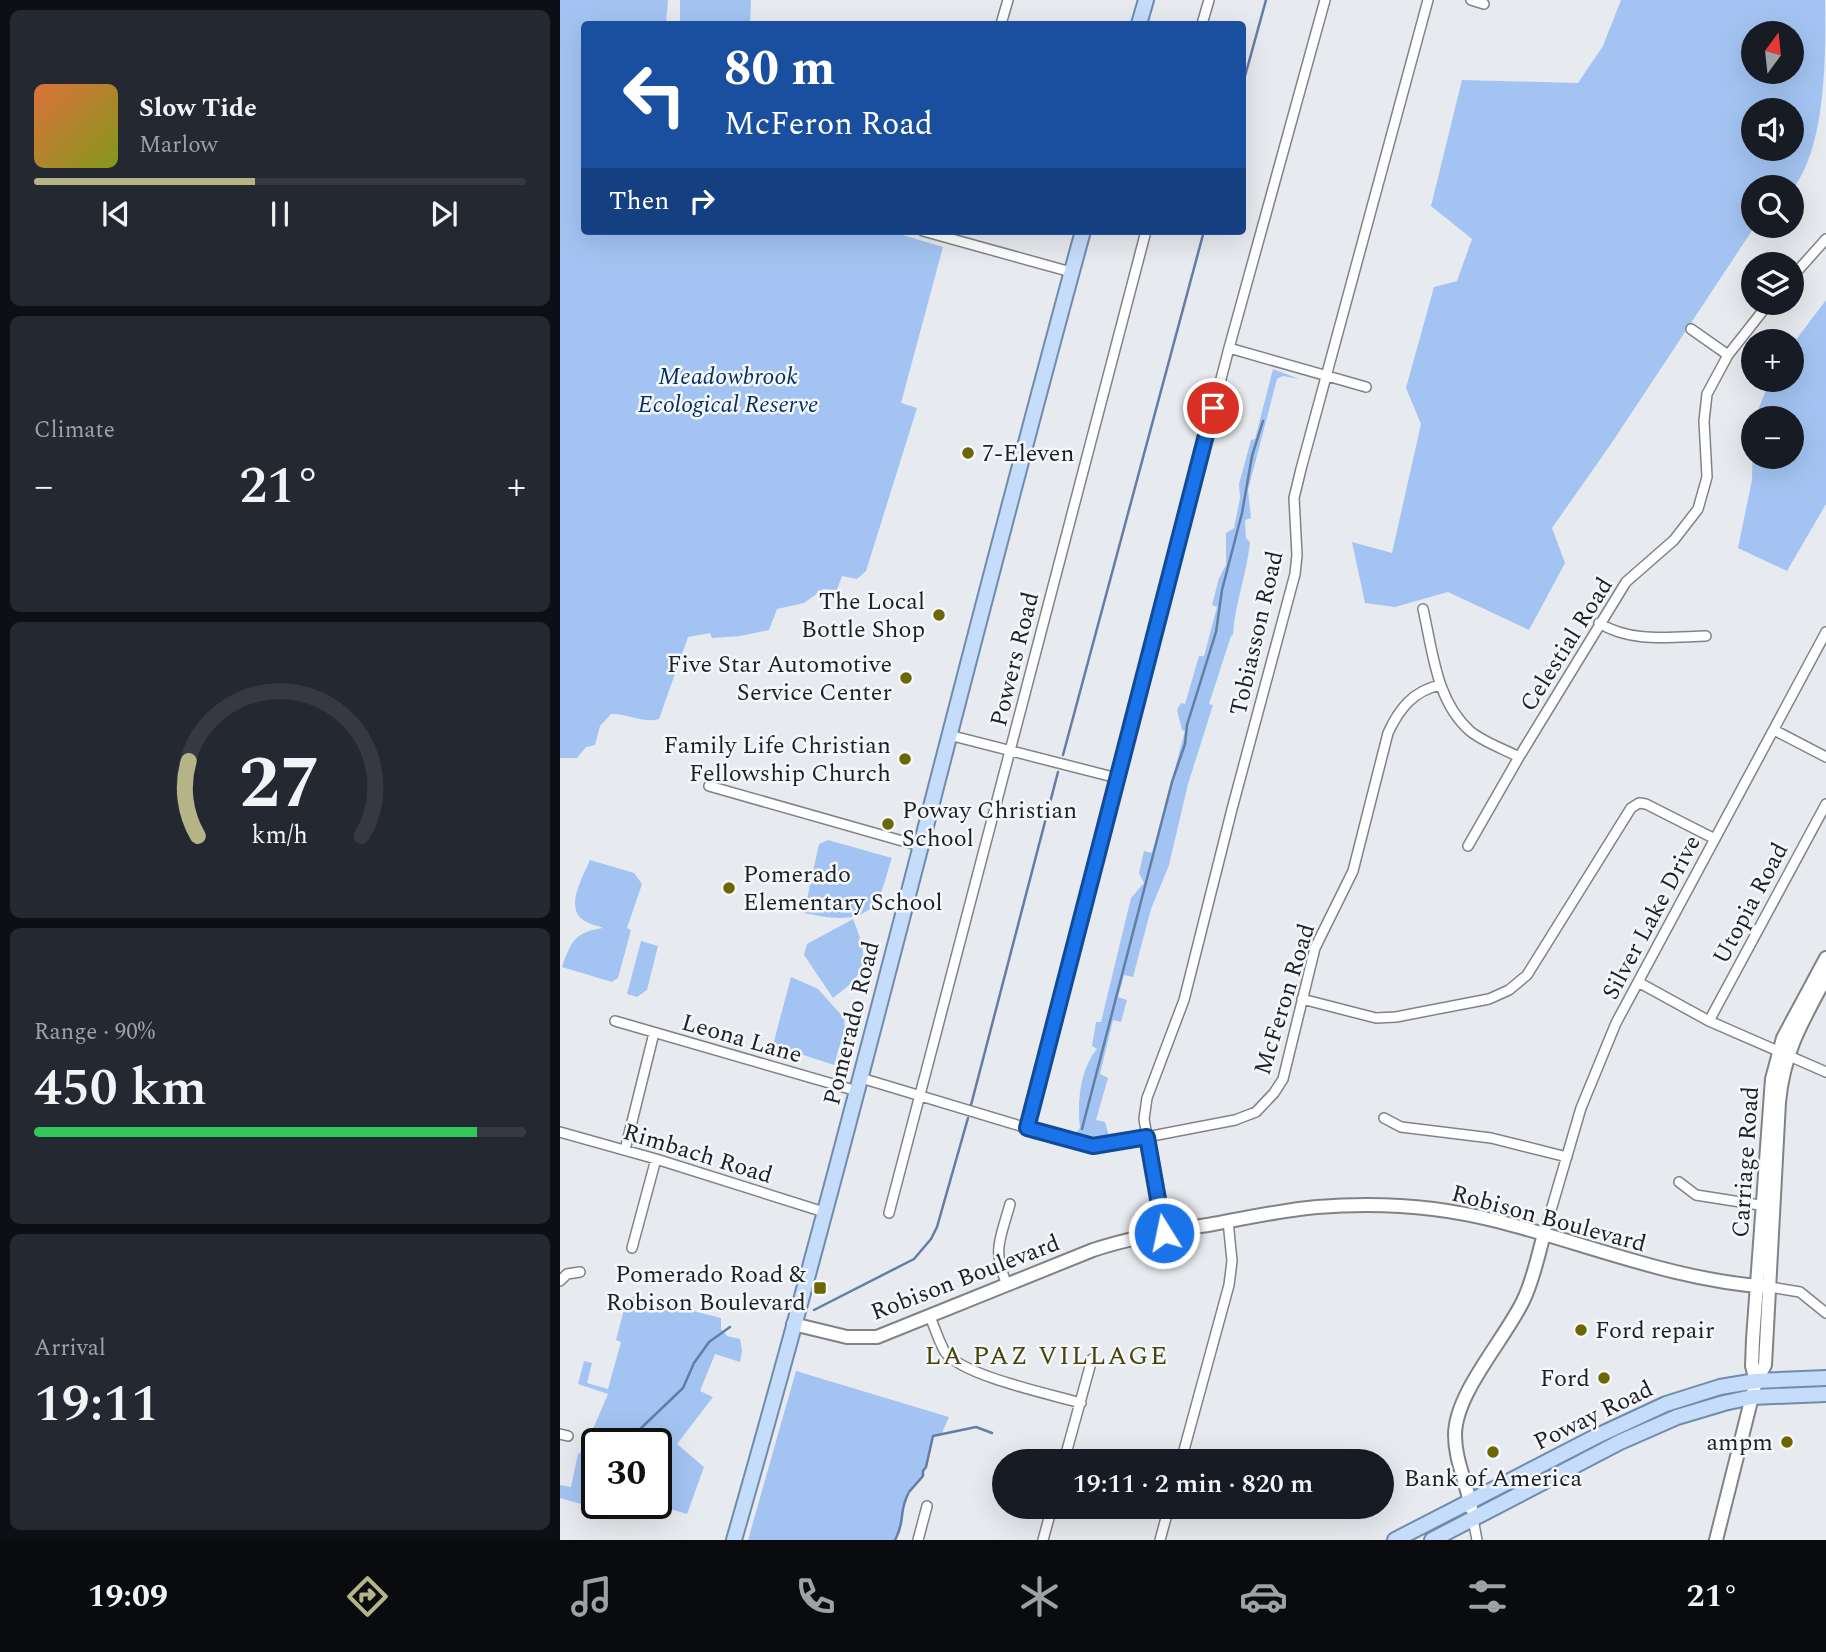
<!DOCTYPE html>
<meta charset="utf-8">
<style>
body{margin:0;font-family:Spectral,serif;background:#242831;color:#f1f3f6;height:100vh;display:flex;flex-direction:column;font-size:26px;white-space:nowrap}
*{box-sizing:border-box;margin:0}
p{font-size:23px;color:#9ea1a6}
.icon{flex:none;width:38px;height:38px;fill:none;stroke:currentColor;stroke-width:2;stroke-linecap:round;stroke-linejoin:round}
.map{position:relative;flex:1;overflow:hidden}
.sheet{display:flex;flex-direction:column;gap:10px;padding:10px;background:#0d0f14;width:560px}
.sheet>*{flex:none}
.guide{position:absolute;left:21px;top:21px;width:665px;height:214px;border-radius:7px;box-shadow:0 7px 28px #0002;background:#1a4fa0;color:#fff;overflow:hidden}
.needle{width:46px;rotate:15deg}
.controls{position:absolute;left:1181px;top:21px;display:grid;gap:14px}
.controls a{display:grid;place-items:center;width:63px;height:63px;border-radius:50%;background:#171b24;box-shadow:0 7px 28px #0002;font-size:35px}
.speed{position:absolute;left:21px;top:1428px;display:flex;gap:14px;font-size:35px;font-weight:700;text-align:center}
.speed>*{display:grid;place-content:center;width:91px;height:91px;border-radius:50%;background:#171b24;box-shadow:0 7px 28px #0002;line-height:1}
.speed .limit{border:4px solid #111;border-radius:10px;background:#fff;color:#111}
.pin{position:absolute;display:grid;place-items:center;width:60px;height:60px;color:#fff;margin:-30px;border:4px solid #fff;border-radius:50%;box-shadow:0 2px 7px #0007}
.me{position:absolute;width:77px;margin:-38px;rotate:350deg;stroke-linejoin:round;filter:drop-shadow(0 0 5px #0008)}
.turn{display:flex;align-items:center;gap:24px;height:147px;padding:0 28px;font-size:32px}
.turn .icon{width:91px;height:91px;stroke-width:2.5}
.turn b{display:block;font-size:49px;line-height:60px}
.then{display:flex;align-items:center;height:66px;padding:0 28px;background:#0003;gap:14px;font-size:26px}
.big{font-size:52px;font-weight:600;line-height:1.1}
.sheet .widget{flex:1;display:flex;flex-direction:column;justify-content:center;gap:10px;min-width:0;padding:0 24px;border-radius:10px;background:#242831}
.sheet .dial{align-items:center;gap:0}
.dial svg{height:182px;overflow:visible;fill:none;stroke:#363941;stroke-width:7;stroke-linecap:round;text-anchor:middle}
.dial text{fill:#f1f3f6;stroke:none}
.song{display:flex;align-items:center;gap:21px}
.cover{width:84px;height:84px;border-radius:10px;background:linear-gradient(135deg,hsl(20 70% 55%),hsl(70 70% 35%))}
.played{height:7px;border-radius:4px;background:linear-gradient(90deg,#b5b487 45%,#363941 45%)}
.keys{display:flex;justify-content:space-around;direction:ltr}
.heat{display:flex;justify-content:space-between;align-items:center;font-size:38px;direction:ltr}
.charge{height:10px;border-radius:5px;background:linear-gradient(90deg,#34c759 90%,#363941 0)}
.trip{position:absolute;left:432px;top:1449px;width:402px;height:70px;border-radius:35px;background:#171b24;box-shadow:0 7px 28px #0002;font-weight:600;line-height:70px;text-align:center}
.dock{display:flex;height:112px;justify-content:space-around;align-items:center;background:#090b0e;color:#9ea1a6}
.dock .icon{width:49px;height:49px}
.dock .on{color:#b5b487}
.dock b{font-size:32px;color:#f1f3f6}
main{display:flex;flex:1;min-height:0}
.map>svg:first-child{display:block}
.green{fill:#a3c4f2;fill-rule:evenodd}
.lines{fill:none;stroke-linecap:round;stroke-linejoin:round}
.stream{stroke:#627ea5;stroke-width:2.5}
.street-casing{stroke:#808386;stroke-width:12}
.secondary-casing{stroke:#808386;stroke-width:16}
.primary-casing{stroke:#728bad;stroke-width:18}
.street{stroke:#fff;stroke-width:9}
.secondary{stroke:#fff;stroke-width:12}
.primary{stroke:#c5dcfb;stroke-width:14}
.route-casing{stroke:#114b97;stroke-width:18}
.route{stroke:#1a73e8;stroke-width:12}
.poi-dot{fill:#6c6700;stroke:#f4f7fb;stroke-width:2.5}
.labels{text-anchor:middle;stroke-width:5;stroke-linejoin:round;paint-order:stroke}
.park-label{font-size:24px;font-style:italic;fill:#052d5e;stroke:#f4f7fb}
.poi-label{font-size:24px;fill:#1f2021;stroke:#f4f7fb;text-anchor:end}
.street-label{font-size:24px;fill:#1f2021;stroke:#f4f7fb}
.neighbourhood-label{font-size:26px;letter-spacing:2px;fill:#484402;stroke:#f4f7fb}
</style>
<main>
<section class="sheet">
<div class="widget">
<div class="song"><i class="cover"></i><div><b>Slow Tide</b><p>Marlow</p></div></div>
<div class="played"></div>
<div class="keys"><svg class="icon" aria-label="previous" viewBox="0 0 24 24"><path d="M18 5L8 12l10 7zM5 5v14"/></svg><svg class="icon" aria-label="pause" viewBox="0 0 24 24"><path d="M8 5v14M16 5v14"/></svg><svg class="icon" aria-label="next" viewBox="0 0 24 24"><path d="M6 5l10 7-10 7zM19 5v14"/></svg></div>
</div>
<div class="widget"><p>Climate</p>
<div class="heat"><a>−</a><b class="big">21°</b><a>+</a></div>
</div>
<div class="widget dial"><svg viewBox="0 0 100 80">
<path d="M14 69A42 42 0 1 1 86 69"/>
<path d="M14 69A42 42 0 0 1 10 36" stroke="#b5b487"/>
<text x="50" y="56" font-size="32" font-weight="700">27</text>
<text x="50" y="72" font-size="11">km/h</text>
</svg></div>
<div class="widget"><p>Range · 90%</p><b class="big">450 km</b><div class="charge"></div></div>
<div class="widget"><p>Arrival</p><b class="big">19:11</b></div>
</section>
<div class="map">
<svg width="1266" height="1540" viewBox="0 0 1266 1540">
<rect width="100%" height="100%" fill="#e7eaee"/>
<path class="green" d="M0 0H108L106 24H24V231H329L383 247 341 403 357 408 306 571 297 579 282 576 277 590 263 589 244 603 217 609 209 630 180 636 152 638 150 633 128 637 99 719C86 724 66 713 51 714L40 726 35 745 26 747 17 758H0Z
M120 0H191L190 24H120Z
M1061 0H1265C1266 58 1266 147 1232 190V187H1194L1195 226 1053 441 992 528 1005 563 969 630 888 592 835 607 805 603 792 542 832 553 861 424 846 388 874 287 897 281 912 239 871 206 902 80 1018 83 1043 46ZM1194 33H1232V72H1194ZM1194 110H1232V149H1194Z
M1266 300V504L1227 571 1178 548 1192 480 1193 426 1194 457H1232V418H1195L1210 380H1232V345Z
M713 369 739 379 723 376 717 379 688 490 691 518 685 520 686 538 690 542C687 574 675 602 673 635L671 636 649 704 653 705 628 784 609 865 591 909 573 977 564 975 558 997 567 1000 561 1022 553 1020 540 1074 548 1078 536 1120 545 1122 549 1136 536 1138 515 1134 520 1128C517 1102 520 1069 537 1049L532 1046 536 1022H541L571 898 584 883 579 873 584 851 592 853 625 731 622 730 617 710 621 703 625 704 639 656H644L657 607 652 605 659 578 666 565V533L674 528 680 498 679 484 691 440 695 439Z
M268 840 332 858C327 871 324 889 317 901 301 925 268 918 244 913L259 844Z
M30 860 74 873 82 884 67 928 71 930 58 978 52 982 2 967C11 941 15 932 43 928 37 925 27 924 22 919 5 906 24 875 30 860Z
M293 919C309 959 309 972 273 998L244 955 247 944Z
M81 941 98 946 87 990 77 997 67 994Z
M231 977 258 989 284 1018 285 1028 274 1065 213 1045Z
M74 1296 161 1318V1329L167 1336 180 1339 182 1351 180 1362 155 1354 140 1391 153 1397 117 1444 144 1467 127 1514 90 1503H96V1444H37V1503H73L70 1518 0 1498V1485L11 1487 18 1454 24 1450 48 1394 18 1384 24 1361 32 1363 27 1383 48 1389 61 1342 56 1340 66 1302Z
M236 1371 389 1417 381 1435 373 1437 366 1467 363 1471V1476C357 1487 347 1492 343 1505 339 1520 345 1523 335 1540H188Z"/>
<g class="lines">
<path class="stream" d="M682 87 706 0
M503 755 644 231
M411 1105 498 772
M522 1129 612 782 625 744 627 725 656 632 662 590 682 513 692 456 703 421
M254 1310 354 1259 371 1239 377 1227 408 1118
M69 1444 78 1431 123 1388 134 1363 149 1342 170 1327
M349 1492 363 1476V1471L366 1467 373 1436 416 1427 432 1433
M31 1509 37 1500
M335 1540C346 1520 338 1514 348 1494"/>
<defs>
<path id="street" d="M911 0 924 4
M441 24 448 0
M642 24 649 0
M363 231 511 272
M1232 277 1266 239
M1131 329 1168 355
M669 348 806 387
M863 609C873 652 876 701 910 731 923 742 944 749 959 757
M1039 623C1071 643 1110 637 1146 636
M1214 730 1266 757
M389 735 557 778
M149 786 360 846
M908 846 959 757 1066 582 1114 540 1138 509 1147 477 1144 421 1147 394 1168 355 1209 303
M1078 982 1149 1021 1266 1072
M742 999 816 1018 836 1017 929 999 949 990 967 975 1071 808 1079 803 1086 804 1155 839
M55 1021 297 1091
M1149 1021 1266 804
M301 1078 467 1128 533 1146 545 1145 675 1120 696 1112 714 1093 723 1079 755 948 793 871 828 733C839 709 853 691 880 685
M824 1118 841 1127 931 1138 1007 1157
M467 1128 669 348 765 0
M0 1132 96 1159 264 1212
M65 1150 94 1033
M1119 1182 1136 1195 1206 1206
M329 1213 586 231
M604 1233 584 1119 587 1098 624 1000 672 809 735 574 737 555 734 498 741 469 868 0
M984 1234 1021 1108 1056 1023 1266 632
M72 1248 96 1159
M0 1281 7 1274 20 1272
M447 1285C432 1248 440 1241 450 1204
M1210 1287 1240 1292 1266 1313
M370 1317C375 1328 379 1342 385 1352 403 1376 490 1394 521 1403
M0 1434 8 1436
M504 1461 532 1359
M621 1461 669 1285 672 1261 668 1221
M913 1519 917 1540
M358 1540 367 1506
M483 1540 492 1507
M600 1540 609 1507"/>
<path id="secondary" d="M233 1324 287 1337H317L533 1250C572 1237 612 1231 653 1224 687 1218 722 1210 757 1207 817 1202 879 1206 937 1221 1028 1244 1115 1281 1210 1287
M1196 1381 1192 1366 1193 1339 1212 1079 1223 1038 1266 958
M911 1508C907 1483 895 1461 895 1435 895 1393 945 1339 963 1301 973 1281 978 1256 984 1234
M1156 1540 1196 1381 1205 1365 1219 1102C1224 1051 1242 1022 1266 977"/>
<path id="primary" d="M579 24 586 0
M174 1540C299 1106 403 667 523 231
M835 1540 1035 1437 1106 1404 1160 1387 1196 1381 1266 1378
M872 1540 1060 1442 1117 1417 1164 1403 1192 1397 1266 1394"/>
</defs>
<use href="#street" class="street-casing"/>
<use href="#secondary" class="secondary-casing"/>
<use href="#primary" class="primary-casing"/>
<use href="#street" class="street"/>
<use href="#secondary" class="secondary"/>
<use href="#primary" class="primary"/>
</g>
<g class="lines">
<defs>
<path id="route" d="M604 1233 587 1137 533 1146 467 1128 653 408"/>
</defs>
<use href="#route" class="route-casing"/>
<use href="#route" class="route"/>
</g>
<g class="poi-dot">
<circle cx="408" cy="453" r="7"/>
<circle cx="379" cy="615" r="7"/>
<circle cx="346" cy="678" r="7"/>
<circle cx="345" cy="759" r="7"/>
<circle cx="328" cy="824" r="7"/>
<circle cx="169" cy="888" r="7"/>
<rect x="253" y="1281" width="14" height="14" rx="3.5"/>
<circle cx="1021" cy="1330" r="7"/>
<circle cx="1044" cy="1378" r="7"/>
<circle cx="1227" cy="1442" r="7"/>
<circle cx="933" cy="1452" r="7"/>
</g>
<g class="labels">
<g class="park-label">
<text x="168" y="384">Meadowbrook<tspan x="168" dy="28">Ecological Reserve</tspan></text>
</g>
<g class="poi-label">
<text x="422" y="461" text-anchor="start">7-Eleven</text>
<text x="365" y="609">The Local<tspan x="365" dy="28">Bottle Shop</tspan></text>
<text x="332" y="672">Five Star Automotive<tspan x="332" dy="28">Service Center</tspan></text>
<text x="331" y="753">Family Life Christian<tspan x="331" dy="28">Fellowship Church</tspan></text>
<text x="342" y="818" text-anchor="start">Poway Christian<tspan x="342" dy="28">School</tspan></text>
<text x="183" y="882" text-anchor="start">Pomerado<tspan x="183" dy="28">Elementary School</tspan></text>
<text x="246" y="1282">Pomerado Road &amp;<tspan x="246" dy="28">Robison Boulevard</tspan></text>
<text x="1035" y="1338" text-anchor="start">Ford repair</text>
<text x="1030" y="1386">Ford</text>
<text x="1213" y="1450">ampm</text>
<text x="933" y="1486" text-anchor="middle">Bank of America</text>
</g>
<g class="street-label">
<text transform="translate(696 633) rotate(-77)" y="8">Tobiasson Road</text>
<text transform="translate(1006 644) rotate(-58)" y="8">Celestial Road</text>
<text transform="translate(454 659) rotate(-76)" y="8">Powers Road</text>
<text transform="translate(1190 903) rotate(-62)" y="8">Utopia Road</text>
<text transform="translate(1091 917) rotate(-62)" y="8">Silver Lake Drive</text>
<text transform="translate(724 999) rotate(-73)" y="8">McFeron Road</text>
<text transform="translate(291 1023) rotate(-76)" y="8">Pomerado Road</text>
<text transform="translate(182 1038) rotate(16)" y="8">Leona Lane</text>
<text transform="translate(138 1153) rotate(17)" y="8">Rimbach Road</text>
<text transform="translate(1185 1162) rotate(-86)" y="8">Carriage Road</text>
<text transform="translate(989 1218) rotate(15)" y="8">Robison Boulevard</text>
<text transform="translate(405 1277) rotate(-21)" y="8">Robison Boulevard</text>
<text transform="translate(1033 1415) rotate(-26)" y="8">Poway Road</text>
</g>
<g class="neighbourhood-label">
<text x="487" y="1364">LA PAZ VILLAGE</text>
</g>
</g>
</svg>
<div class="controls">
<a><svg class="needle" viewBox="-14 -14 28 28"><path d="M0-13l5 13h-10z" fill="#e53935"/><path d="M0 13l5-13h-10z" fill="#9ea1a6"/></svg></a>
<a><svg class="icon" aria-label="sound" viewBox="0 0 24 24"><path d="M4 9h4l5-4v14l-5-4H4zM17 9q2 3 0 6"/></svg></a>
<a><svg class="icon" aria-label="search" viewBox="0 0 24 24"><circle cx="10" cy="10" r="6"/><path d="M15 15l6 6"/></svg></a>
<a><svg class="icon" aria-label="layers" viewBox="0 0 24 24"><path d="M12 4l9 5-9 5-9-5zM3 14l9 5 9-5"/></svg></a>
<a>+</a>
<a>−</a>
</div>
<div class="speed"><div class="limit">30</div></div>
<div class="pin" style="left:653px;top:408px;background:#d93025"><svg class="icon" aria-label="arrive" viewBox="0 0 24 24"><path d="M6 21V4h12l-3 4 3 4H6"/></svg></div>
<svg class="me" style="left:604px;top:1233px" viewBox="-20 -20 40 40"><circle r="17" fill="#1a73e8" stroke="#fff" stroke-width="3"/><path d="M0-11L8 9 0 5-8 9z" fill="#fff"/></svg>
<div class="trip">19:11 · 2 min · 820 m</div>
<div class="guide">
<div class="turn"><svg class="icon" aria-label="left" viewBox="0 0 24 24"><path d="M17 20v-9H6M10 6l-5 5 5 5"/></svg><div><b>80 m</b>McFeron Road</div></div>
<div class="then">Then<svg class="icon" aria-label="right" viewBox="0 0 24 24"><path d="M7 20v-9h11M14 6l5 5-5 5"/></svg></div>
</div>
</div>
</main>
<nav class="dock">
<b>19:09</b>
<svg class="icon on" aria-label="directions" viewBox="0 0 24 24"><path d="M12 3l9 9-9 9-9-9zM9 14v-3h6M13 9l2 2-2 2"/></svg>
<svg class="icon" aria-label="music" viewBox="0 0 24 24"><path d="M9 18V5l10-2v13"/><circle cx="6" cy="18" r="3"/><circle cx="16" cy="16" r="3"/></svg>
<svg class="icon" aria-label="phone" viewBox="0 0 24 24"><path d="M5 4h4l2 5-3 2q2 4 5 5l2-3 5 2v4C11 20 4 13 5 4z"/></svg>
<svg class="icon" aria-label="climate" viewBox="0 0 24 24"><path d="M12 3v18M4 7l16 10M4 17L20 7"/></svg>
<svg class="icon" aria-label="car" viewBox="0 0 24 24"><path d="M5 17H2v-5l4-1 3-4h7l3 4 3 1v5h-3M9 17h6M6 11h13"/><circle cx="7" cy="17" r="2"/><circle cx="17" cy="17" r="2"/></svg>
<svg class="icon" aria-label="filters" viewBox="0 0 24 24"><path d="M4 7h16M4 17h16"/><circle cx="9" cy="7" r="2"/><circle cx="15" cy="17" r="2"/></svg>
<b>21°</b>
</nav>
